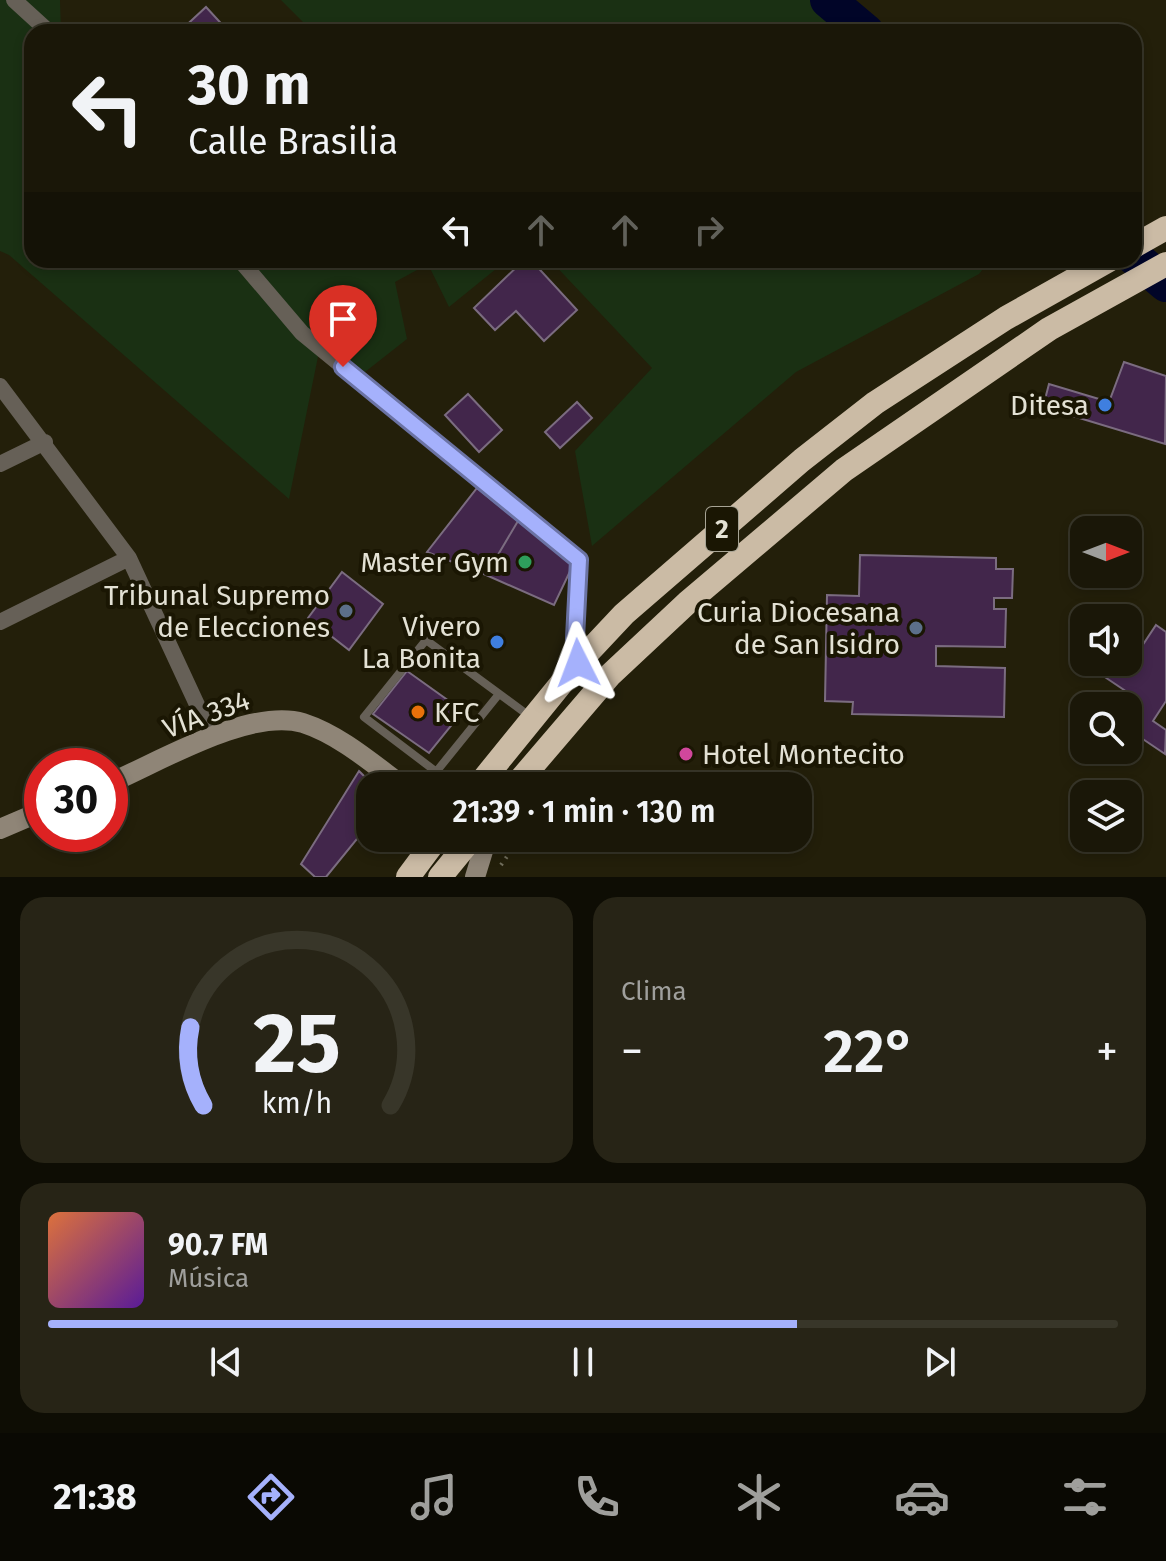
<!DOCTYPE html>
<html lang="es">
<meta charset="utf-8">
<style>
body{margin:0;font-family:"Fira Sans",sans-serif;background:#272416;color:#f1f3f6;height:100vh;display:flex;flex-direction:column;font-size:30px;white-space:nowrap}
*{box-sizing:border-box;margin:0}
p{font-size:26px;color:#9f9f9c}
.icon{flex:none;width:44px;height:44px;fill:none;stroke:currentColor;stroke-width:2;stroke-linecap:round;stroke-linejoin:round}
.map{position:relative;height:877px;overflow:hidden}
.sheet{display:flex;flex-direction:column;gap:20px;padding:20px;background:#0e0d04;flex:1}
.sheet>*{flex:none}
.hud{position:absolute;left:24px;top:24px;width:1118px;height:244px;border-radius:24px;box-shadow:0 4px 12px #0003,0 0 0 2px #383629;background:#1a1708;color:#f1f3f6;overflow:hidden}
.needle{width:52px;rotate:90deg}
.controls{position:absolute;left:1070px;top:516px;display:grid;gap:16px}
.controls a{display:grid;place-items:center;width:72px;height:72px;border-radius:16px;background:#1a1708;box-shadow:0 4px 12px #0003,0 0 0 2px #383629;font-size:40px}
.speed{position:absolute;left:24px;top:748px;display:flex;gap:16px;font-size:40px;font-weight:700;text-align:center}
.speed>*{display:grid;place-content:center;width:104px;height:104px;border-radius:50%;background:#1a1708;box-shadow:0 4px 12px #0003,0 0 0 2px #383629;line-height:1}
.speed .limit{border:12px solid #d22;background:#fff;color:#111}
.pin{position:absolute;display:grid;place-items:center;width:68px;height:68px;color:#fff;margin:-82px -34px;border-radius:50% 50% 50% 0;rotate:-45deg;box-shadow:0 0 8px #0007}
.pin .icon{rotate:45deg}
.me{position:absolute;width:88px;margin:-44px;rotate:357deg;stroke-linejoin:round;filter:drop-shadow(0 0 6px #0008)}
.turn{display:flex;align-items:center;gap:28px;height:168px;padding:0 32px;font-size:36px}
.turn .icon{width:104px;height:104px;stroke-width:2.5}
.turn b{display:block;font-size:56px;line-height:68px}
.lanes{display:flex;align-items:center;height:76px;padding:0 32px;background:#0003;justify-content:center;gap:40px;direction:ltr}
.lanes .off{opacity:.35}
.big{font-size:60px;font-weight:600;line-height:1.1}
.sheet .tile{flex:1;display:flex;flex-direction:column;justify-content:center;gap:12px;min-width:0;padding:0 28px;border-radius:24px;background:#272416}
.sheet .dial{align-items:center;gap:0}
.dial svg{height:208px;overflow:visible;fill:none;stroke:#383629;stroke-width:7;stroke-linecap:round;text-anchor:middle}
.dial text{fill:#f1f3f6;stroke:none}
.song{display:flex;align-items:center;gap:24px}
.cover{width:96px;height:96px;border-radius:12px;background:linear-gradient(135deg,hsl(20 70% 55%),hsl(270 70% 35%))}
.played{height:8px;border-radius:4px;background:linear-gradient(90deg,#a5b1fc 70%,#383629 70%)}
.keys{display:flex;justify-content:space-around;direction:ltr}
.heat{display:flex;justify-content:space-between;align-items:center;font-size:44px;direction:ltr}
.sheet .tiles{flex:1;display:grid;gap:20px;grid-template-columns:1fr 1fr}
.tile:last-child{grid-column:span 2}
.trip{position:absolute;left:356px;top:772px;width:456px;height:80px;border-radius:24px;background:#1a1708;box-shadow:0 4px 12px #0003,0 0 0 2px #383629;font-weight:600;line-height:80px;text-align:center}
.tabs{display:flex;height:128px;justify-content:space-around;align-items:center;background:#0a0903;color:#9f9f9c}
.tabs .icon{width:56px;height:56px}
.tabs .on{color:#a5b1fc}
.tabs b{font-size:36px;color:#f1f3f6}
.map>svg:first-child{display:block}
.green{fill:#1a3013}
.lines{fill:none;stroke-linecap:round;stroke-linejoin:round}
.river{stroke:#010528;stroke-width:36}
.building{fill:#42264b;stroke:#7b6c80;stroke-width:2}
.path{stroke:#716e5c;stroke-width:4;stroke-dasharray:2 6;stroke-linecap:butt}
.lane{stroke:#666057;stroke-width:8}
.street{stroke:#666057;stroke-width:16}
.secondary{stroke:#8f8577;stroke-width:20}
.highway{stroke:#cbbba5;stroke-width:24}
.route-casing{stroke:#6b73a4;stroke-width:20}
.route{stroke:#a5b1fc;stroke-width:14}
.shop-dot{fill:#3f7fe0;stroke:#1a1603;stroke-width:3}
.leisure-dot{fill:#2e9e5b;stroke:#1a1603;stroke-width:3}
.service-dot{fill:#5c6f8a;stroke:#1a1603;stroke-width:3}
.food-dot{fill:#e8710a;stroke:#1a1603;stroke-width:3}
.hotel-dot{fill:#d1479c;stroke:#1a1603;stroke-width:3}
.labels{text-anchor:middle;stroke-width:8;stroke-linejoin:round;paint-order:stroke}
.shield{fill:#1a1603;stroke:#a7a495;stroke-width:2}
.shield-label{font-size:26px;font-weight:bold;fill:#e3e1d4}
.poi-label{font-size:28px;fill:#e3e1d4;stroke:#1a1603;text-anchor:end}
.street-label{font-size:28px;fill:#e3e1d4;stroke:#1a1603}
</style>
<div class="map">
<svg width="1166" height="877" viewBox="0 0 1166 877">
<rect width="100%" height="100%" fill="#231f0a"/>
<path class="green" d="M0 0H60L61 32H32V260H507L449 307 428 264 395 282 407 339 365 372 322 337 289 499 9 255 0 251Z
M281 0H820L851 32H313Z
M550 260H990L979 274 796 372 592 546 575 451 652 368Z"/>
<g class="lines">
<path class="river" d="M828 0 866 32
M1134 257 1166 284"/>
</g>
<path class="building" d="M206 7 229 32H179Z
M524 260H531L577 310 544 341 516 311 495 330 474 308Z
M1124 362 1166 376 1165 444 1043 407 1049 384 1109 402Z
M468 394 502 430 479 452 445 415Z
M577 402 592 418 560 448 545 432Z
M477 488 518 521 486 575 427 552Z
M518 521 573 565 554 605 486 575Z
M860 555 996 558V569H1013L1012 598H994V609H1006L1005 647 936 646V666L1005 668 1004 717 852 714 853 702 825 701 827 595 859 596Z
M342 572 383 604 349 650 308 618Z
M1156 625 1166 632V701L1153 721 1166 730 1165 754 1128 729V710L1136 698 1081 661 1084 656V662H1128V632L1144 643Z
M407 671 463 711 429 753 373 714Z
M359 771 374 786H370V823L326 877H315L301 864Z"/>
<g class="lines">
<path class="path" d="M501 865 520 838"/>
<path class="lane" d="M436 772 499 694
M455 786 364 717 426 640 532 718
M798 790 800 789"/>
<path class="street" d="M14 0 49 32
M240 260 302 333 579 560 575 638 578 663
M0 386 129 558 212 737
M0 464 45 442
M0 622 129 558"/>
<path class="secondary" d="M110 783C159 762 250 707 303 723 340 735 373 764 403 786
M0 829 42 811
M475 877 487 838"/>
<path class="highway" d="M1134 246 1166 228
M478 786 578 663 624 614 802 460 875 403 1006 318 1109 260
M515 786 610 675 687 603 844 470 1049 329 1166 264
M408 877 437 838
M440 877 472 838"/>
</g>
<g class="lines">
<defs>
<path id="route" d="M343 367 579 560 575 638 578 663"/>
</defs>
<use href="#route" class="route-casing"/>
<use href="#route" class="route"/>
</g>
<g class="shop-dot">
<circle cx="1105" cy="405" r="8"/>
<circle cx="497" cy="642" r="8"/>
</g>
<circle class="leisure-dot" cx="525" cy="562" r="8"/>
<g class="service-dot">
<circle cx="346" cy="611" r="8"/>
<circle cx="916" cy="628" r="8"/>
</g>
<circle class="food-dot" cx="418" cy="712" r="8"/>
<circle class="hotel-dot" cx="686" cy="754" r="8"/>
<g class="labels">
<rect class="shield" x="706" y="507" width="32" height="44" rx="6"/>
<g class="shield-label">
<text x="722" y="538">2</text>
</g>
<g class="poi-label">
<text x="1089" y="415">Ditesa</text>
<text x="509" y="572">Master Gym</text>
<text x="330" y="605">Tribunal Supremo<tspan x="330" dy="32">de Elecciones</tspan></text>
<text x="900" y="622">Curia Diocesana<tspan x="900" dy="32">de San Isidro</tspan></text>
<text x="481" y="636">Vivero<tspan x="481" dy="32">La Bonita</tspan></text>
<text x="434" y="722" text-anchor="start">KFC</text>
<text x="702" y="764" text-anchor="start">Hotel Montecito</text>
</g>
<g class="street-label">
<text transform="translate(206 714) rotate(-20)" y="10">VÍA 334</text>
</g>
</g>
</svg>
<div class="controls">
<a><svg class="needle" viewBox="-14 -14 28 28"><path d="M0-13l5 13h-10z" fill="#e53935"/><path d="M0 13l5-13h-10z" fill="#9f9f9c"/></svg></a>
<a><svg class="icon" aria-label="sound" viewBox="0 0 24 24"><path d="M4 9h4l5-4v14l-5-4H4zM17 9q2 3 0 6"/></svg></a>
<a><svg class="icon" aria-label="search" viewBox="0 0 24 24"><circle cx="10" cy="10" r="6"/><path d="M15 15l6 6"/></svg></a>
<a><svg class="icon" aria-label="layers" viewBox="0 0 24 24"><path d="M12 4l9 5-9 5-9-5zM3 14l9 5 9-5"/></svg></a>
</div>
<div class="speed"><div class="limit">30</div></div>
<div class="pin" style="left:343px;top:367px;background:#d93025"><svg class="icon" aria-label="arrive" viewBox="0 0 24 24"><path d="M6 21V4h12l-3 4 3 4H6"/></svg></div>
<svg class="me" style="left:578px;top:663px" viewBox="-20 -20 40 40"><path d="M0-17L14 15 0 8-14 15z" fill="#a5b1fc" stroke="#fff" stroke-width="4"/></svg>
<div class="trip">21:39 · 1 min · 130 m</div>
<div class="hud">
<div class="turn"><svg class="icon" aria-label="left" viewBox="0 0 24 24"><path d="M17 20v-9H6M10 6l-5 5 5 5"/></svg><div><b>30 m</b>Calle Brasilia</div></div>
<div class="lanes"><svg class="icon" aria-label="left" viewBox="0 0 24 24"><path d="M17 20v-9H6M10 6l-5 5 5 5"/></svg><svg class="icon off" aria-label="ahead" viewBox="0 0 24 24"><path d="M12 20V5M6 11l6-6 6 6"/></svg><svg class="icon off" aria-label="ahead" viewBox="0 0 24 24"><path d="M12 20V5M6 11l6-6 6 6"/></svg><svg class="icon off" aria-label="right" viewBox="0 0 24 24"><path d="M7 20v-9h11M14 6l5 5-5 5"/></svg></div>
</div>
</div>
<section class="sheet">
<div class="tiles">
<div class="tile dial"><svg viewBox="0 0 100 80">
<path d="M14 69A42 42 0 1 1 86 69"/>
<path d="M14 69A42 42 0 0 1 9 39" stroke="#a5b1fc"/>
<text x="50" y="56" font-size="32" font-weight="700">25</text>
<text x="50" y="72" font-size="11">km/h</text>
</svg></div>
<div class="tile"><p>Clima</p>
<div class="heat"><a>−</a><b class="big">22°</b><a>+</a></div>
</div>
<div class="tile">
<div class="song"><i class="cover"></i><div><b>90.7 FM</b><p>Música</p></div></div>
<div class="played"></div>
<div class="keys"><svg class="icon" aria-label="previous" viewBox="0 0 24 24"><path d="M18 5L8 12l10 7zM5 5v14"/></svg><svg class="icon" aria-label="pause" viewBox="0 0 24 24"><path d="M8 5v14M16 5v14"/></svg><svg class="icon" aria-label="next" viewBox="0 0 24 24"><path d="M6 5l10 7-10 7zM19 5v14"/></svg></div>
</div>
</div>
</section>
<nav class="tabs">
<b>21:38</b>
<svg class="icon on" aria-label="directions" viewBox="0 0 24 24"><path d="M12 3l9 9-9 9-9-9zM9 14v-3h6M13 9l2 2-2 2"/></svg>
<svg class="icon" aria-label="music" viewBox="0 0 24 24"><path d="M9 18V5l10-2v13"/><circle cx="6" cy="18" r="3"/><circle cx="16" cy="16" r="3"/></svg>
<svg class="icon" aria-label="phone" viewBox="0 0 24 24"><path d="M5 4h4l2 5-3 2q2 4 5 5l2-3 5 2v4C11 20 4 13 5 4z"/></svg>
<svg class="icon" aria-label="climate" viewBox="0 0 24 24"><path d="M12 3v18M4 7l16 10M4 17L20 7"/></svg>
<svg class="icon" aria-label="car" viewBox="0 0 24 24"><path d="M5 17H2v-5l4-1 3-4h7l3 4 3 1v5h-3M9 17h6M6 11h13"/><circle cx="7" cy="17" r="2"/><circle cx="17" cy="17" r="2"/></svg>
<svg class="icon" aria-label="filters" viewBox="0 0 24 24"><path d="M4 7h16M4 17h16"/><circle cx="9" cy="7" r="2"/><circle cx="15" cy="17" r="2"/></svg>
</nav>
